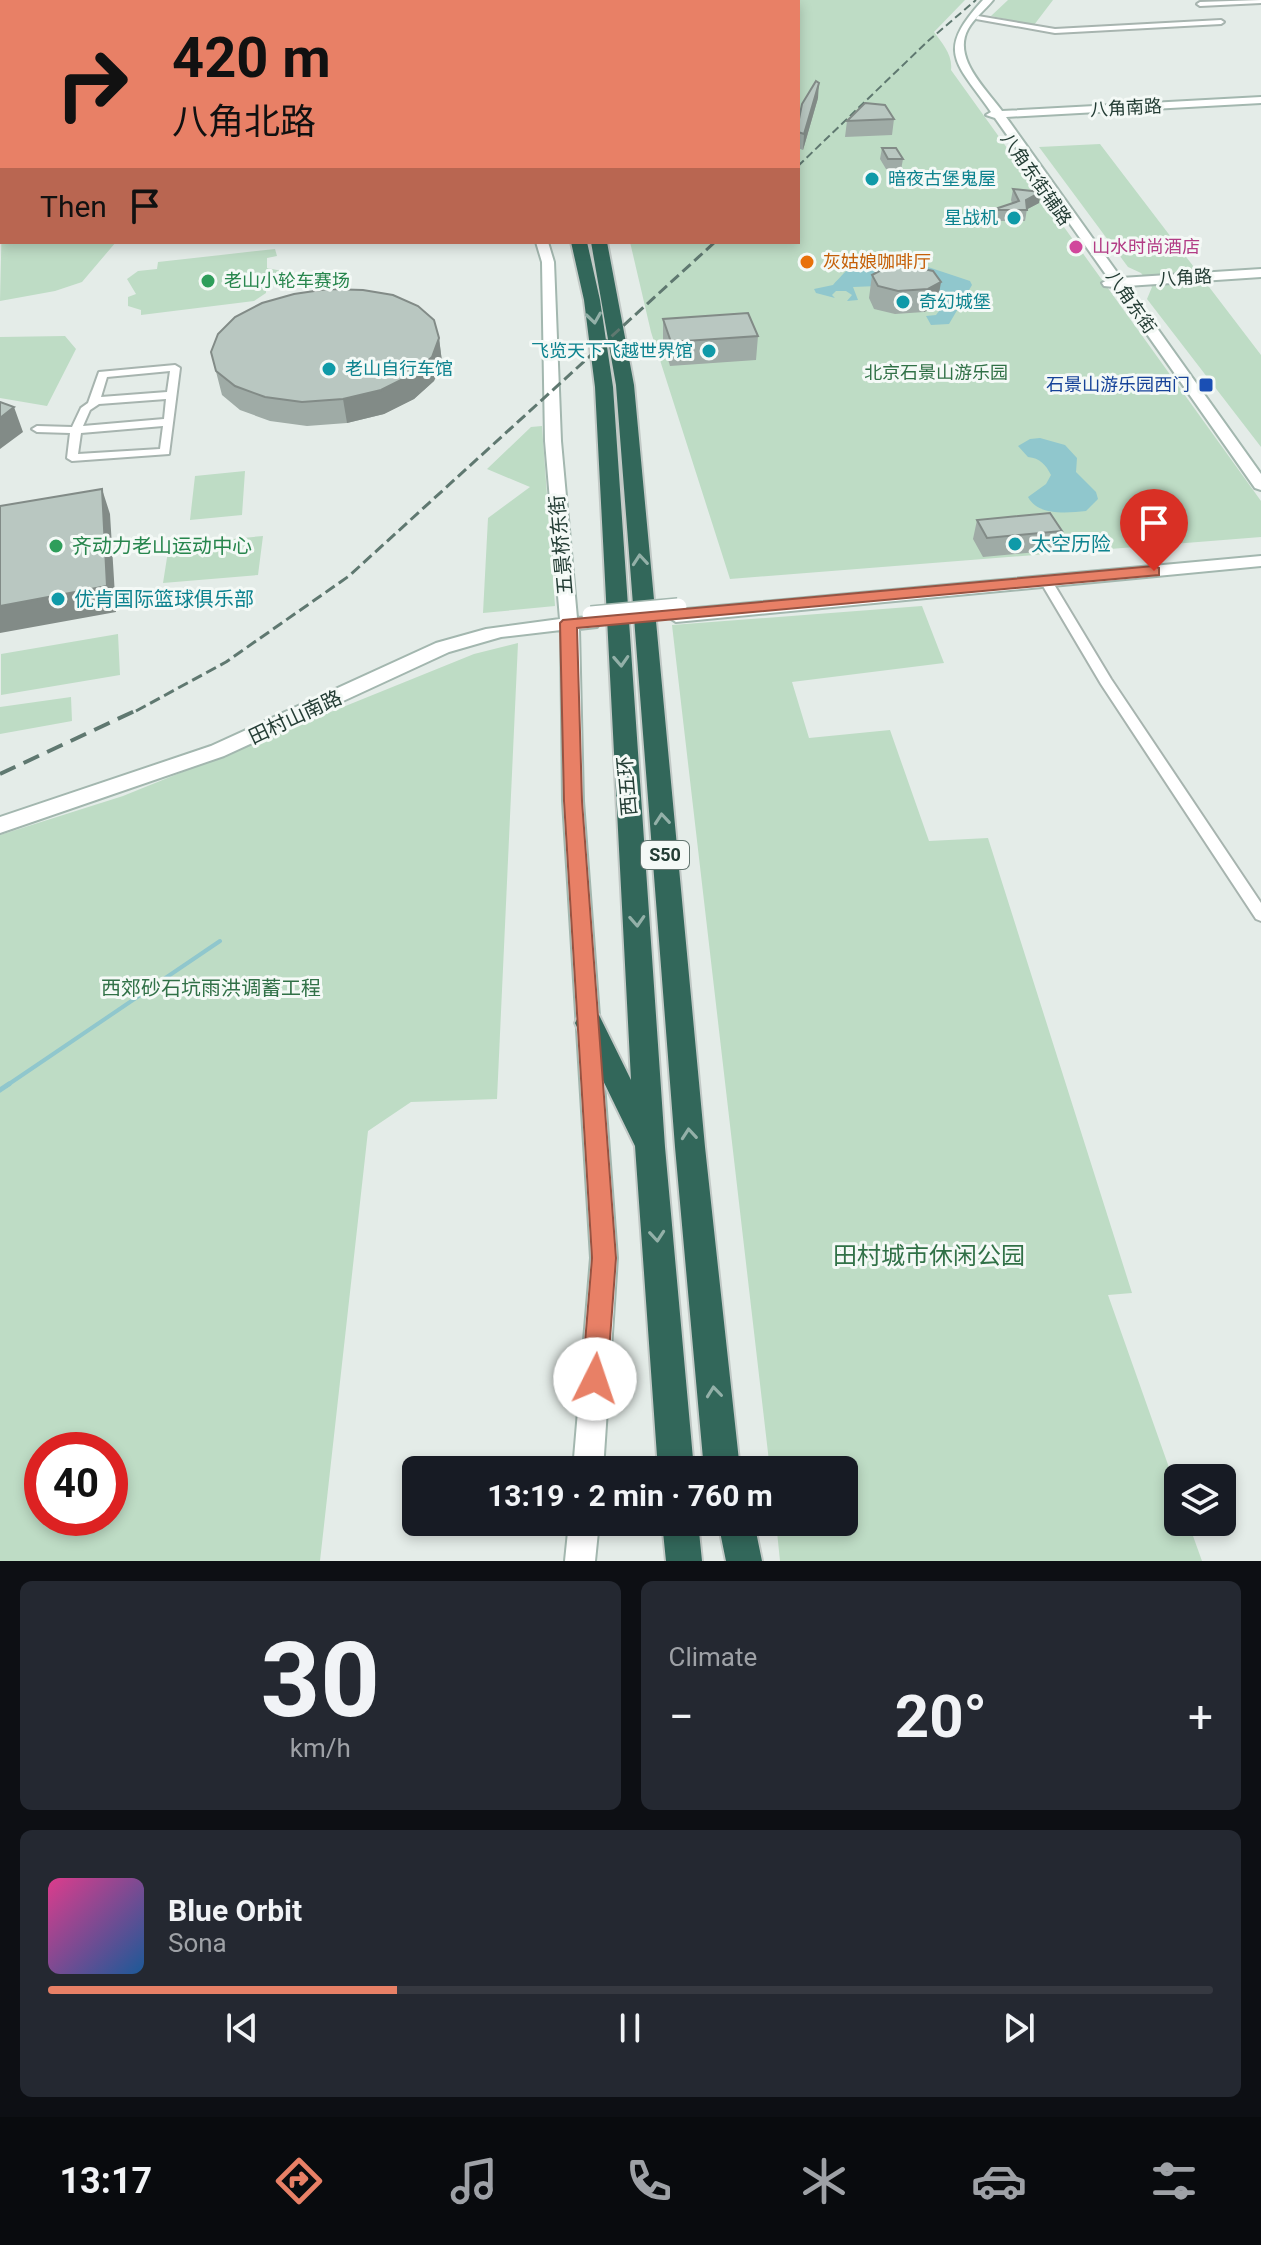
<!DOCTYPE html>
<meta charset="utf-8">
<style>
body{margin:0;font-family:Roboto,"Noto Sans SC",sans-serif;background:#242831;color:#f1f3f6;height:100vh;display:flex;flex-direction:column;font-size:30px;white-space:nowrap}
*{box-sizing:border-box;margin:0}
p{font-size:26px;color:#9ea1a6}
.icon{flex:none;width:44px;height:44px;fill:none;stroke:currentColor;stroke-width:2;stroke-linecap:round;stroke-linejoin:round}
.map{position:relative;height:1561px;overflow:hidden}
.side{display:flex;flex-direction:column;gap:20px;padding:20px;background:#0d0f14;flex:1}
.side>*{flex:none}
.hud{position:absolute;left:0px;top:0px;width:800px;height:244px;box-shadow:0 4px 12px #0003;background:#e88066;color:#111;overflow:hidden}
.tools{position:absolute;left:1164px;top:1464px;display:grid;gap:16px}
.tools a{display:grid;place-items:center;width:72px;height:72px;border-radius:12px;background:#171b24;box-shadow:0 4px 12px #0003;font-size:40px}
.speed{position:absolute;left:24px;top:1432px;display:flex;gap:16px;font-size:40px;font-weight:700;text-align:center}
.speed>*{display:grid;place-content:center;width:104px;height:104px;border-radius:50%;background:#171b24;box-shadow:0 4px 12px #0003;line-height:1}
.speed .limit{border:12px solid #d22;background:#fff;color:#111}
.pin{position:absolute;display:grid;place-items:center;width:68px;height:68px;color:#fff;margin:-82px -34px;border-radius:50% 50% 50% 0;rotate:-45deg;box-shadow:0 0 8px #0007}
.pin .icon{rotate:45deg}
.me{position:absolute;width:88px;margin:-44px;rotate:4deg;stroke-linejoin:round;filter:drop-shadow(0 0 6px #0008)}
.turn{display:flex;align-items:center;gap:28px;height:168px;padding:0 40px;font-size:36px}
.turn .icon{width:104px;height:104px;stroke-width:2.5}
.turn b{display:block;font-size:56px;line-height:68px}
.then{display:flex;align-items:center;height:76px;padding:0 40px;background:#0003;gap:16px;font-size:30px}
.big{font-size:60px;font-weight:700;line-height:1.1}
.side .card{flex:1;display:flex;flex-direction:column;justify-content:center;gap:12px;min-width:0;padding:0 28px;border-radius:12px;background:#242831}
.side .dial{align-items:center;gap:0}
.dial b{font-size:104px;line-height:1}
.song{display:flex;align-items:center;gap:24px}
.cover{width:96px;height:96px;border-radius:12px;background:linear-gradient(135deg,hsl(330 70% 55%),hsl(210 70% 35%))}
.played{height:8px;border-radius:4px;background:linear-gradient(90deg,#e88066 30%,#363941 30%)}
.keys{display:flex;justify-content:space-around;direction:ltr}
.heat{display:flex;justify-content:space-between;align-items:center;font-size:44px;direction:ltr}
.side .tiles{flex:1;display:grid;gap:20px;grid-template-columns:1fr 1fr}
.card:last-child{grid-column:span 2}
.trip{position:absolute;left:402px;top:1456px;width:456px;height:80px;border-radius:12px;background:#171b24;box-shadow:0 4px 12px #0003;font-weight:700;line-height:80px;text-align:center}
.dock{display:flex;height:128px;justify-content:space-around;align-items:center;background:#090b0e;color:#9ea1a6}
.dock .icon{width:56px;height:56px}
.dock .on{color:#e88066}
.dock b{font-size:36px;color:#f1f3f6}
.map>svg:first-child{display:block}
.green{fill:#bedcc5;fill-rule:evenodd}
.water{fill:#90c7cd}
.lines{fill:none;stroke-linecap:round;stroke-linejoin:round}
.stream-far1{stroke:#90c7cd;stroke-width:4}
.stream{stroke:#90c7cd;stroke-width:5}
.street-casing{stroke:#a7b4af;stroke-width:4}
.secondary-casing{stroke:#a3b7af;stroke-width:4}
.primary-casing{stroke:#c2c9c6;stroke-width:26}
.highway-casing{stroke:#c2c9c6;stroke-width:4}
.street{fill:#fff;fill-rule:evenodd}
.secondary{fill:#fff;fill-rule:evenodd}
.primary{stroke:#6b9f8f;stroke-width:22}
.highway{fill:#32675a;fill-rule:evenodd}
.rail-far2{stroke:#5f7870;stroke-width:2;stroke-dasharray:8 4;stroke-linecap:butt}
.rail-far1{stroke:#5f7870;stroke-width:3;stroke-dasharray:11 5;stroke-linecap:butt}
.rail{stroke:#5f7870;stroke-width:4;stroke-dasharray:17 9;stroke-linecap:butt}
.secondary-bridge-casing{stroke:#a3b7af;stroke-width:20;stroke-linecap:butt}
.secondary-bridge{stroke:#fff;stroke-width:17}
.wall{fill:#9faba6}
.shaded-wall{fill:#828b87}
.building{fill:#b9c7c1;stroke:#828b87;stroke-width:2}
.oneway{stroke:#93b0a8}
.route{fill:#e88066;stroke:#975342;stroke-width:2}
.culture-dot{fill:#0f9aa8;stroke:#f4f9f6;stroke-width:3}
.hotel-dot{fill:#d1479c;stroke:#f4f9f6;stroke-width:3}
.food-dot{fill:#e8710a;stroke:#f4f9f6;stroke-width:3}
.leisure-dot{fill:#2e9e5b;stroke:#f4f9f6;stroke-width:3}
.transit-dot{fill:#1a4fb4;stroke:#f4f9f6;stroke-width:3}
.labels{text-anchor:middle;stroke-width:6;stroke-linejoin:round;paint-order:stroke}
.far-street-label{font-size:18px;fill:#243d35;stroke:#f4f9f6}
.far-culture-label{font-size:18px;fill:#0d838f;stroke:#f4f9f6;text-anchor:start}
.far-hotel-label{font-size:18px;fill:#b23c85;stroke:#f4f9f6;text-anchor:start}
.far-food-label{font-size:18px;fill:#c56008;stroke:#f4f9f6;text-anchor:start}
.far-leisure-label{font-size:18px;fill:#27864d;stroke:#f4f9f6;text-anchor:start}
.far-park-label{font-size:18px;fill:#317147;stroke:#f4f9f6}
.far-transit-label{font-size:18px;fill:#164399;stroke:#f4f9f6;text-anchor:end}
.shield{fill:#f4f9f6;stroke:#62756f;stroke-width:2}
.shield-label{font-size:18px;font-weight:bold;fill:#243d35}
.culture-label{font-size:20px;fill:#0d838f;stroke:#f4f9f6;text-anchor:start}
.street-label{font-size:20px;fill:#243d35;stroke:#f4f9f6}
.leisure-label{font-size:20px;fill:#27864d;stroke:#f4f9f6;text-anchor:start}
.park-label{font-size:20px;fill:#317147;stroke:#f4f9f6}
.near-park-label{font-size:24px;fill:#317147;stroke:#f4f9f6}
</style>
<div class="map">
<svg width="1261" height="1561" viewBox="0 0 1261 1561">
<rect width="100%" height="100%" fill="#e4ece8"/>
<path class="green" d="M632 0H965L934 32C942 43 953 55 951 70L1261 501V537L730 579 651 332 630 242H798V2H587Z
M1008 0H1053L1034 25 991 16Z
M1100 144 1261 355V447L1147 299 1152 287 1141 273 1128 267 1039 147Z
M2 215V242H116L82 282 55 291 0 301Z
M275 249 277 256 267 258V268L292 273V279L266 287V293L254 301 141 315V310L128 306V297L136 294 127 279 138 271 157 269 158 262Z
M65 336 76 349 47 406 0 398V337Z
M542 426 555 606 483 613 488 518 530 487 487 469 531 427Z
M245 471 242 515 190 520 195 476Z
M263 536 258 575 163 583 169 545Z
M922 606 944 663 792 682 809 738 890 730 929 841 988 838 1132 1293 1108 1295 1178 1493V1522H1188L1202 1561H780L776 1522H844V1470H770L672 625Z
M118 634 120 675 1 695V654Z
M518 643 497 1099 411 1102 368 1131 320 1561H0V835L123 796 474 654ZM42 1450H110V1518H42Z
M71 697 72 721 0 734V707Z"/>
<path class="water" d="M898 257 970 281 972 285 949 324 931 325 926 316 936 315 942 307 927 284 853 287 858 300 847 301 852 295 846 291H836L832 295 835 298 816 293 814 289 833 285C860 256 857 259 898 257Z
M1040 438 1065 445 1077 458 1076 472 1096 492 1098 499 1086 511C1067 513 1038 516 1028 497L1046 484 1051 475C1046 465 1040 458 1028 457L1018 446 1030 439Z"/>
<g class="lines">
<path class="stream-far1" d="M6 1086 220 941"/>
<path class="stream" d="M0 1090 9 1084"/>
<defs>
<path id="street" d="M0 0H29L0 3Z
M1261 0V3L1200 6 1197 4 1200 2Z
M978 16 1055 29 1221 20 1224 22 1221 24 1055 33 976 19Z
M175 365 180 368 169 454 72 461 67 458 70 433 37 432 32 429 37 426 72 427 81 408 88 403 99 372ZM170 371 167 392 101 397 107 377ZM166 399 164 419 83 426 90 410 99 404ZM163 426 160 449 78 454 81 433Z
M1046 577 1052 581 1111 679 1261 903V921L1256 919 1101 684 1040 581Z"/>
<path id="secondary" d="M243 0H253L242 2Z
M503 0H513L501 2Z
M983 0H993C985 10 974 18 968 29 952 58 986 89 1002 111L1261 97V103L1006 117 1121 278 1261 269V277L1127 286 1261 474V490L1255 488 1114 287 1104 286 1102 283 1109 279 995 118 986 115 991 112C956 62 935 52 983 0Z
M0 171H2V179H0Z
M536 242H548L554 262 561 441 577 618 591 617 600 623 597 627 579 629 583 801 617 1258 603 1470H573L591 1258 563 801 561 630 501 637 449 652 224 756 0 833V817L211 746 436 643 486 629 560 619 545 441 542 262Z
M1261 556V566L676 622 667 616 676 610Z
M569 1522H599L595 1561H565Z"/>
<path id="primary" d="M549 1 564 0"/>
<path id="highway" d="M442 0H495L440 2Z
M516 0H554L555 1 514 2Z
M0 20H2V26H0Z
M571 242H587L600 300 613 387 665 1147 694 1470H658L635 1146 575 1023 579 1015 589 1011 599 1015 631 1080 595 387 584 300Z
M591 242H607L634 385 705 1147 740 1470H704L675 1147 616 385Z
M662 1522H698L702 1561H666Z
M718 1522H754L762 1561H726Z"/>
</defs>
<use href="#street" class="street-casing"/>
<use href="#secondary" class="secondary-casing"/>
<use href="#primary" class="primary-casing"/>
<use href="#highway" class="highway-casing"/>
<use href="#street" class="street"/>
<use href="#secondary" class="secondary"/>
<use href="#primary" class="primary"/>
<use href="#highway" class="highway"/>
<path class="rail-far2" d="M798 166 928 41 976 0"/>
<path class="rail-far1" d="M136 711 226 662 349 576 715 242"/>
<path class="rail" d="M0 774 139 709"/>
<defs>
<path id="secondary-bridge" d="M591 615 678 607"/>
</defs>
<use href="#secondary-bridge" class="secondary-bridge-casing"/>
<use href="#secondary-bridge" class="secondary-bridge"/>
</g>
<path class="wall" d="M818 98 803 150 798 148V124Z
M894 119 892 135 845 137 847 121Z
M882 148 903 159 901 170 886 169 880 159Z
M1013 189 1039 203 1027 209 1025 221H989L992 210 1012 203 1011 200Z
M933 271 937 306 924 312 895 314 874 309 869 298 872 275Z
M663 319 758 336 756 360 670 366 663 343Z
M439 338 442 362 434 381 414 399 384 414 347 423 307 426 270 421 240 410 222 395 211 352Z
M977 520 1062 531 1057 550 983 557 973 539Z"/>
<path class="shaded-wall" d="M819 83 818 98 803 150 804 134Z
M1041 192 1039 203 1024 211 1026 200Z
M941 282 937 306 924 312 928 289Z
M439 338 442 362 434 381 414 399 384 414 347 423 343 399Z
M14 407 23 432 0 449V418Z
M102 489 110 514 116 612 0 633V606Z"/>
<path class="building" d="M816 81 819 83 804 134 798 132V124L802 104Z
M865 103 885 105 894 119 847 121Z
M882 148H896L903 159H888Z
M1013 189 1041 192 1026 200 1027 210H992L1019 201Z
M910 266 933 271 941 282 928 289 898 291 878 286 872 275 885 268Z
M328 289 363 290 393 295 418 306 434 320 439 338 432 357 411 375 381 390 343 399 302 402 265 397 235 386 216 371 211 352 218 334 235 317 262 303 294 294Z
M748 313 758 336 671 342 663 319Z
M0 402 14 407 0 418Z
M102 489 107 586 0 606V506Z
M1050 513 1062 531 987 538 977 520Z"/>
<defs><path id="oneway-chevron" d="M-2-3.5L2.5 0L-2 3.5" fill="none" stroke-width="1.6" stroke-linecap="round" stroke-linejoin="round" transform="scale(2)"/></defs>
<g class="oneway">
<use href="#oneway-chevron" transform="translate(594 318) rotate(82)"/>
<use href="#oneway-chevron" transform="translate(640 560) rotate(-95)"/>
<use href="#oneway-chevron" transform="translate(621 661) rotate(87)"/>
<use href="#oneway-chevron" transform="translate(662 819) rotate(-95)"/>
<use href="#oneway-chevron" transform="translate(637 921) rotate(87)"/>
<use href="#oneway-chevron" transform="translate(689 1134) rotate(-95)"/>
<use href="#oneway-chevron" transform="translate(657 1236) rotate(85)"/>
<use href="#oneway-chevron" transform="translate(714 1392) rotate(-96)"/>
</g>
<path class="route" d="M1154 566 1159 568V575L577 628 582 801 616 1258 607 1379 604 1388 595 1392 586 1388 582 1379 592 1258 564 801 560 623 563 620Z"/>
<g class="culture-dot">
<circle cx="872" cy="179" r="8"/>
<circle cx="1014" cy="218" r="8"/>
<circle cx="903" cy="302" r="8"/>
<circle cx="709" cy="351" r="8"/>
<circle cx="329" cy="369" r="8"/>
<circle cx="1015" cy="544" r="8"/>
<circle cx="58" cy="599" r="8"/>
</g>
<circle class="hotel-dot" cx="1076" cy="247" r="8"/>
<circle class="food-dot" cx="807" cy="262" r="8"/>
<g class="leisure-dot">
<circle cx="208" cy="281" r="8"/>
<circle cx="56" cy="546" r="8"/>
</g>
<rect class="transit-dot" x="1198" y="377" width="16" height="16" rx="4"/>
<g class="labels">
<g class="far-street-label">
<text transform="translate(1126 108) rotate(-3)" y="6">八角南路</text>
<text transform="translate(1036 179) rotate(55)" y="6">八角东街辅路</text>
<text transform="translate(1185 278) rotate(-4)" y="6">八角路</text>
<text transform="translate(1131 302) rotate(55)" y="6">八角东街</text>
</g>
<g class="far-culture-label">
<text x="888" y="185">暗夜古堡鬼屋</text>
<text x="998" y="224" text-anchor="end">星战机</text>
<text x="919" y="308">奇幻城堡</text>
<text x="693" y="357" text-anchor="end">飞览天下飞越世界馆</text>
<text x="345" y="375">老山自行车馆</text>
</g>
<g class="far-hotel-label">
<text x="1092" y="253">山水时尚酒店</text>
</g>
<g class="far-food-label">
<text x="823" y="268">灰姑娘咖啡厅</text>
</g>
<g class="far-leisure-label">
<text x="224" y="287">老山小轮车赛场</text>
</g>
<g class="far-park-label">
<text x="936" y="379">北京石景山游乐园</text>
</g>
<g class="far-transit-label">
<text x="1190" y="391">石景山游乐园西门</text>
</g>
<rect class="shield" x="641" y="841" width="48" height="28" rx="6"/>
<g class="shield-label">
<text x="665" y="861">S50</text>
</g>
<g class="culture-label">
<text x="1031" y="551">太空历险</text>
<text x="74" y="606">优肯国际篮球俱乐部</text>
</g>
<g class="street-label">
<text transform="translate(561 545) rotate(-95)" y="7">五景桥东街</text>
<text transform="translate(295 717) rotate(-25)" y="7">田村山南路</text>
<text transform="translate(627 786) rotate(-95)" y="7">西五环</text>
</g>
<g class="leisure-label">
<text x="72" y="553">齐动力老山运动中心</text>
</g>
<g class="park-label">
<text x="211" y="995">西郊砂石坑雨洪调蓄工程</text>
</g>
<g class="near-park-label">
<text x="929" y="1264">田村城市休闲公园</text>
</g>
</g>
</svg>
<div class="tools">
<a><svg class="icon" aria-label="layers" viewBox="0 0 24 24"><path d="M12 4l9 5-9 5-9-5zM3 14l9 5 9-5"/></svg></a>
</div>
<div class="speed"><div class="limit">40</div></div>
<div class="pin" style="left:1154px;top:571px;background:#d93025"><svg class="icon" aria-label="arrive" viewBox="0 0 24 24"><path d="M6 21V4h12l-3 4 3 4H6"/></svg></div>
<svg class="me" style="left:595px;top:1379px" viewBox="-20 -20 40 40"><circle r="19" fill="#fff"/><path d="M0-13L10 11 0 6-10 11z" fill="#e88066"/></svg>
<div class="trip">13:19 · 2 min · 760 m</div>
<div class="hud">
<div class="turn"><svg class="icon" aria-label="right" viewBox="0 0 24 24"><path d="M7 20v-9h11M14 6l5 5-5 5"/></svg><div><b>420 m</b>八角北路</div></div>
<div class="then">Then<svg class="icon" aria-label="arrive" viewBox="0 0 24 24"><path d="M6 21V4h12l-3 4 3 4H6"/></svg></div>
</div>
</div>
<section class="side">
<div class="tiles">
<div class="card dial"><b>30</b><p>km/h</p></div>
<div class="card"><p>Climate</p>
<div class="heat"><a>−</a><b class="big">20°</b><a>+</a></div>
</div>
<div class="card">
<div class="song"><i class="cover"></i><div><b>Blue Orbit</b><p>Sona</p></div></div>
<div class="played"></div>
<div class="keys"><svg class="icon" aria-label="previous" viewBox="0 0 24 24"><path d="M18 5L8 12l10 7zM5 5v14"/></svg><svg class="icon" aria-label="pause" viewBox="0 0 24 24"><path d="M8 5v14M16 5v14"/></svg><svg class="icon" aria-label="next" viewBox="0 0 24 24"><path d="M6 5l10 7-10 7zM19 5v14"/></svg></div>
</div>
</div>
</section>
<nav class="dock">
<b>13:17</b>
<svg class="icon on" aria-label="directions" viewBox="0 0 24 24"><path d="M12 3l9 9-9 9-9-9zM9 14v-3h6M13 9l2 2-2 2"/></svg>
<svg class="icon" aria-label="music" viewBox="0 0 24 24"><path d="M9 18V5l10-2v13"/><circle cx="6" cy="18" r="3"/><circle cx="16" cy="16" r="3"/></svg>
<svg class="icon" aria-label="phone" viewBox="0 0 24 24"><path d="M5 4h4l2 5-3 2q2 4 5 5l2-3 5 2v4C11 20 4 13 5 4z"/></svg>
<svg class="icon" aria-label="climate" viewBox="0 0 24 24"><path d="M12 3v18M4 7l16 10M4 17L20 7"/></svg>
<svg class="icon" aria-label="car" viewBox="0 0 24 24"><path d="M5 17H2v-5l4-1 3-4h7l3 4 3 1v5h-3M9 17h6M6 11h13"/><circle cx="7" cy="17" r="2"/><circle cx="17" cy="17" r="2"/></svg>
<svg class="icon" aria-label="filters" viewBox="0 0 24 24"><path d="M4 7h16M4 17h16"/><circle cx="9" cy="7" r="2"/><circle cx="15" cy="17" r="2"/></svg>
</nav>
